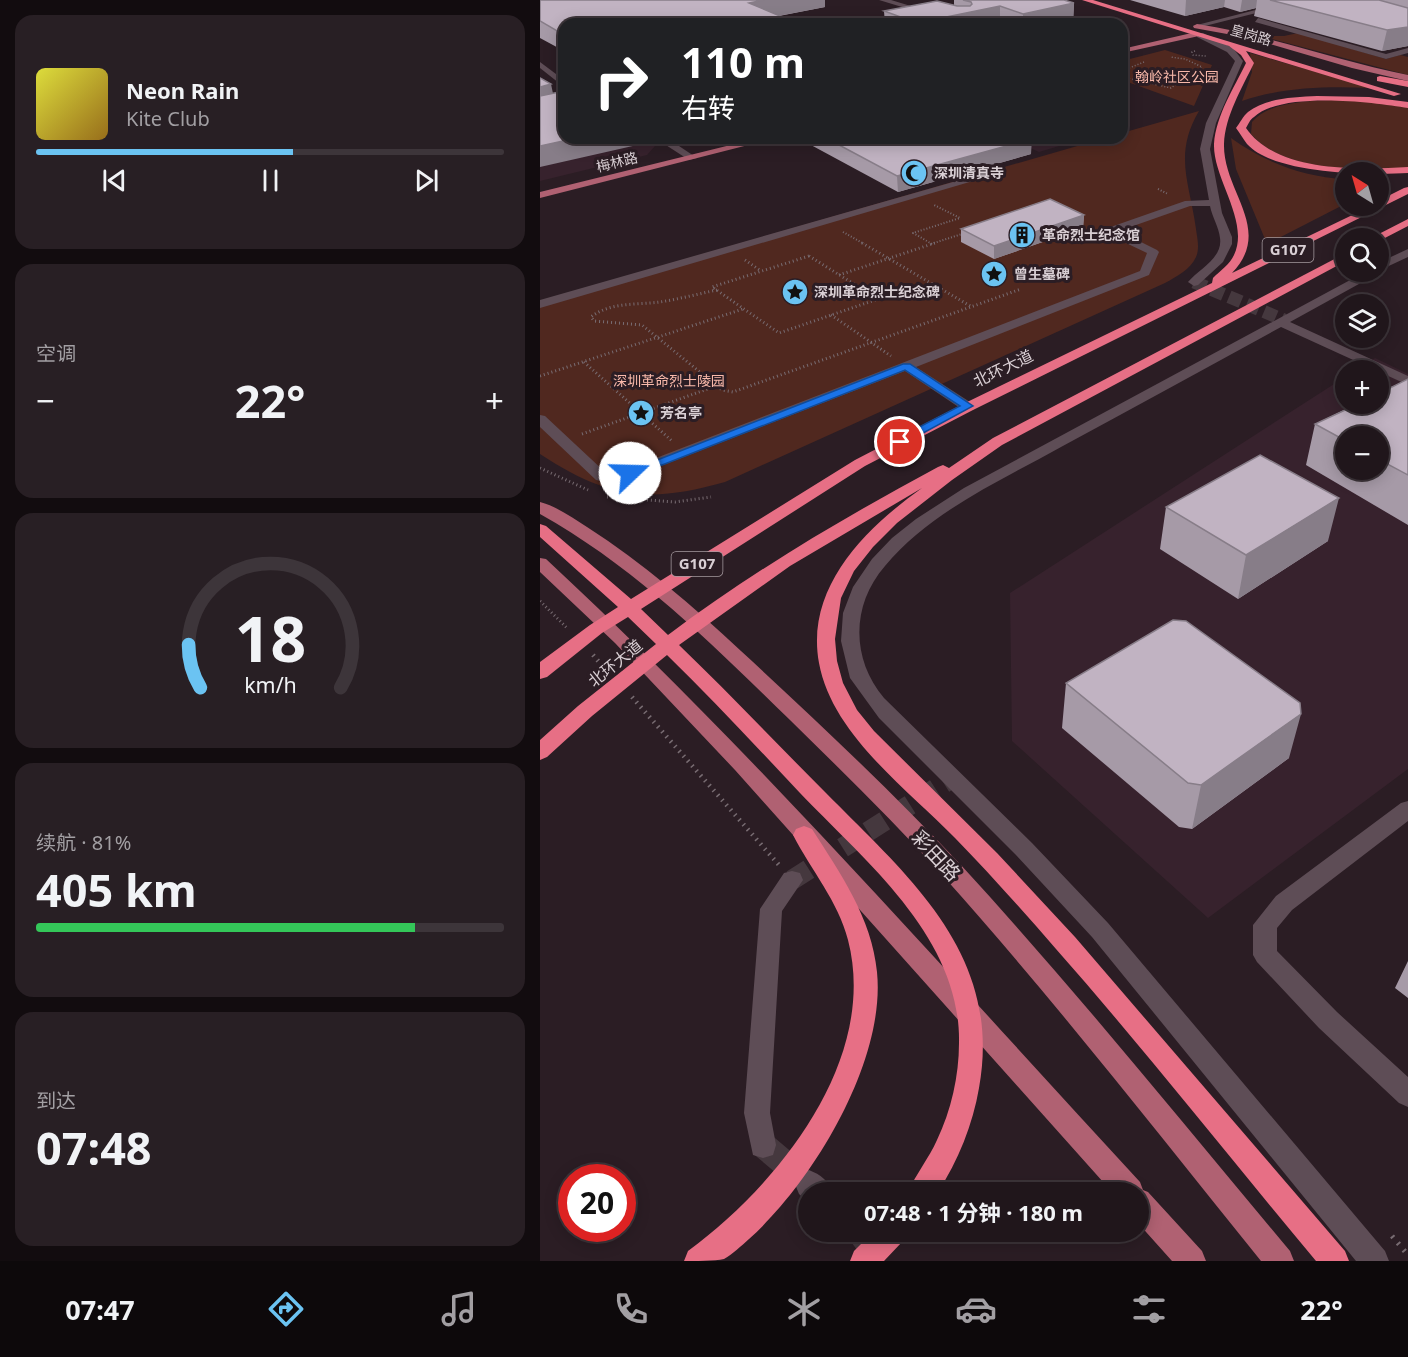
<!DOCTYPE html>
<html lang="zh">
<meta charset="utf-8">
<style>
body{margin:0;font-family:"Noto Sans","Noto Sans SC",sans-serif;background:#281f24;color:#f1f3f6;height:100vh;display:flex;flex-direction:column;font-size:22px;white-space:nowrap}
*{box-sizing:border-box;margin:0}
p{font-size:20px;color:#a29fa3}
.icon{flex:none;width:33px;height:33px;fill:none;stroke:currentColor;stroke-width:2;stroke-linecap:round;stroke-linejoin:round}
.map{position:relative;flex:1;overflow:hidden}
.sheet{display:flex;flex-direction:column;gap:15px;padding:15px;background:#120c0f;width:540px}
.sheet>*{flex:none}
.banner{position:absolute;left:18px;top:18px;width:570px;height:126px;border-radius:18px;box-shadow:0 3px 15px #0003,0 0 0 2px #3d353a;background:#202124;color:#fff;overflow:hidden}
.needle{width:39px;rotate:323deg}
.buttons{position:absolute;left:795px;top:162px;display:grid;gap:12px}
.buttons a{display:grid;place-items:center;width:54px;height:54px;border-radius:50%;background:#20161b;box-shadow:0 3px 15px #0003,0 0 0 2px #3d353a;font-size:30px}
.speed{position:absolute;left:18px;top:1164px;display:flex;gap:12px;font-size:30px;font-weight:700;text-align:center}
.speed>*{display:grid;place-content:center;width:78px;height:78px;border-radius:50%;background:#20161b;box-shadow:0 3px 15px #0003,0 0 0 2px #3d353a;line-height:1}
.speed .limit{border:9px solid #d22;background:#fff;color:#111}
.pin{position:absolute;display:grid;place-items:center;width:51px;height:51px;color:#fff;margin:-26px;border:3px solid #fff;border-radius:50%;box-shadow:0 2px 6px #0007}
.me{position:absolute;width:66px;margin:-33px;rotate:69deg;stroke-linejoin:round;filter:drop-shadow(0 0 4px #0008)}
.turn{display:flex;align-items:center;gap:21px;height:126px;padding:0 24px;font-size:27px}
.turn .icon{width:78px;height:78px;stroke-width:2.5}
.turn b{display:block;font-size:42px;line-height:51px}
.big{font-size:45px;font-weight:700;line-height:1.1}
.sheet .tile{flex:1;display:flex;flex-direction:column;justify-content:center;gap:9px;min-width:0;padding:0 21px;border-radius:18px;background:#281f24}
.sheet .dial{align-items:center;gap:0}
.dial svg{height:156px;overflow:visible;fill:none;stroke:#3d353a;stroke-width:7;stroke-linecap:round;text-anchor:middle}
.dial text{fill:#f1f3f6;stroke:none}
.song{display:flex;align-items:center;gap:18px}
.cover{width:72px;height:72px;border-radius:9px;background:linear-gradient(135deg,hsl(60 70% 55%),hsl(40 70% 35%))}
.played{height:6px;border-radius:3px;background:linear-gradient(90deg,#6bc3f2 55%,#3d353a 55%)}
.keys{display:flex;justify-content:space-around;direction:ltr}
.heat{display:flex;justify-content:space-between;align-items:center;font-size:33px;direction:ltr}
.charge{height:9px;border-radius:4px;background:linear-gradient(90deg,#34c759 81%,#3d353a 0)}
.trip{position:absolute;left:258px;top:1182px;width:351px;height:60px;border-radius:30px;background:#20161b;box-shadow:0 3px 15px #0003,0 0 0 2px #3d353a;font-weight:700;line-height:60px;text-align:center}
.tabs{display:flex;height:96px;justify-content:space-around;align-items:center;background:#0d090b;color:#a29fa3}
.tabs .icon{width:42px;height:42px}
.tabs .active{color:#6bc3f2}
.tabs b{font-size:27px;color:#f1f3f6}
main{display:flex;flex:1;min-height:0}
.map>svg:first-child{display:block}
.built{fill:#37222d;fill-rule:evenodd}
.green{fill:#50281f}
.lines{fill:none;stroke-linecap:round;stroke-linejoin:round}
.minor-tunnel-far2{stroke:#45383e;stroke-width:13;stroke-dasharray:13 6;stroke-linecap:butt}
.minor-tunnel-far1{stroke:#45383e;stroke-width:20;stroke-dasharray:20 10;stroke-linecap:butt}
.minor-tunnel{stroke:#45383e;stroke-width:26;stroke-dasharray:26 13;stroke-linecap:butt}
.path-far4{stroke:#786c72;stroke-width:1.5;stroke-dasharray:1 2;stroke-linecap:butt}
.path-far3{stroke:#786c72;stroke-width:2;stroke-dasharray:1 2;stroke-linecap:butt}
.path-far2{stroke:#786c72;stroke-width:3;stroke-dasharray:1 3;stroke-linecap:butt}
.path-far1{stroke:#786c72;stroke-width:4.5;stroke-dasharray:1.5 5;stroke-linecap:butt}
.path{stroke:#786c72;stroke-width:5;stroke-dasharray:2 7;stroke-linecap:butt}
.minor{fill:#5e4d56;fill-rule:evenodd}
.major{fill:#b06172;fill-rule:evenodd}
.highway{fill:#e76f85;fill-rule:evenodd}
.wall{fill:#a69aa7;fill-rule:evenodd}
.shaded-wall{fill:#877d88}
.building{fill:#c1b3c2;stroke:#877d88;stroke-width:1.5}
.route{fill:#1a73e8;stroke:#114b97;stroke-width:1.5}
.labels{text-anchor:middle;stroke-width:6;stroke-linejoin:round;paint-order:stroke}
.far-street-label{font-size:14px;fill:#d9cfd4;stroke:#2b1d24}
.far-park-label{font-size:14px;fill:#f9b9aa;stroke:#2b1d24}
.far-poi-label{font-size:14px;font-weight:bold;fill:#d9cfd4;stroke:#2b1d24;text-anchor:start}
.shield{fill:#2b1d24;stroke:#a59a9f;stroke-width:1.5}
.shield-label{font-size:15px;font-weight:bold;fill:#d9cfd4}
.street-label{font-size:16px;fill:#d9cfd4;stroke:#2b1d24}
.near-street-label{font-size:20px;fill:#d9cfd4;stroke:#2b1d24}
</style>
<main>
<section class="sheet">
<div class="tile">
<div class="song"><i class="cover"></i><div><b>Neon Rain</b><p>Kite Club</p></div></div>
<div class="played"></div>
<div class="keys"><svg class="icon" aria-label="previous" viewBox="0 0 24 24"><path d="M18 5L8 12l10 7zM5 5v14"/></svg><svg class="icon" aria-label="pause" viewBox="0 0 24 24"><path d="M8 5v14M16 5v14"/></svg><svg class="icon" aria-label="next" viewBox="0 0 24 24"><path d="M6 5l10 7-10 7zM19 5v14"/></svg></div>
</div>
<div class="tile"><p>空调</p>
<div class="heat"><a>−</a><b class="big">22°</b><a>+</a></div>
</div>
<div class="tile dial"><svg viewBox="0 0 100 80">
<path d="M14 69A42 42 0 1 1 86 69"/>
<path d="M14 69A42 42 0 0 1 8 47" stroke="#6bc3f2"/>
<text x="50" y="56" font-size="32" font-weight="700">18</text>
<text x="50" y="72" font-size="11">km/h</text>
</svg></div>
<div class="tile"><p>续航 · 81%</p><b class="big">405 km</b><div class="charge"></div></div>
<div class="tile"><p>到达</p><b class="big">07:48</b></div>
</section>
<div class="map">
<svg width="868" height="1261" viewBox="0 0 868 1261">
<rect width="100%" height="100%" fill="#2b1d24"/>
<path class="built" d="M0 134 24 138H101L115 146 107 155 0 181Z
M468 138H546L499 152Z
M835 358 868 374V769L668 918 472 741 470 593 805 377 806 404H838V370H815ZM806 436H838V470H806Z"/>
<path class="green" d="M758 33 846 59 860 55 868 57V75L721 36H744Z
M625 50 672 65 654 106 582 80V61Z
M710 53 831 88C787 86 743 87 702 101L712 72Z
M795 100 822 101 868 107V168C821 170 745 173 711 134L712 122C730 101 769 101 795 100Z
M659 111C633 155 650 183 656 229 657 237 660 248 656 257 651 269 636 277 625 283L185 482C108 504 67 498 0 454V301L565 138H582V133Z
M691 138C724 162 764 177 805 179V204L727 244 696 169Z"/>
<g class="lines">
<path class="minor-tunnel-far2" d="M654 282 744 320"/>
<path class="minor-tunnel-far1" d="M252 880 412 778"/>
<path class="minor-tunnel" d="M223 1145 261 1177
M320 1232 341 1261"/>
<path class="path-far4" d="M655 51 652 52 653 55 666 56
M604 62 584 70 586 78 631 88 639 82V79L656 74 662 67 645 59 630 57"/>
<path class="path-far3" d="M245 141 256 138
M618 189 628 194
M303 232 324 244
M391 244 425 233
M392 244 373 233 420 218 394 205"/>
<path class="path-far2" d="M322 243 432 307
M269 256 338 299 239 333 172 287Z
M205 260 221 271
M299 275 395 243
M177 290C158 294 139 299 120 302 97 305 70 302 51 317L54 321 102 325 182 390 193 392 481 289
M291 315 351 356
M44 362 132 441
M0 376 203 309
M42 434 176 386
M0 468 48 490
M67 497 135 502 171 497
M0 601 27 628"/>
<path class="path-far1" d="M53 655 66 670
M92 697 239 865"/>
<path class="path" d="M293 1232 301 1238
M852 1236 868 1255"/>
<path class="minor" d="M339 0H351L430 24H418Z
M755 0H768L657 28 653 26Z
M718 18 846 54 868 48V53L846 59 715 22Z
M657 33H663L693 48 703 61 676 123 670 149 682 213 692 237V244L683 262 658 285 654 286 648 282C659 269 683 258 680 238 679 227 672 217 670 206H650L579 231 617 250 619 252 609 275 376 367 433 404 435 407 433 410H423L365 371 95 476 70 483 56 480 0 427V415L5 416 66 473 85 470 600 271 607 253 565 233V229L645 201 669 200 660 149 666 123 695 61 687 52 657 37Z
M0 62 24 80V87L0 68Z
M115 138H127L157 158 149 160Z
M441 174 450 176 0 308V300Z
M868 249V257L838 271V263Z
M838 271 839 272 837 274 750 322 868 376V385L741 327C668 367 595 407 521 447 460 481 391 511 345 566 311 605 311 659 344 698L492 843 568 923 845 1251 849 1261H816L552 937 476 855 339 718 310 678 301 641 303 613 313 587 332 559 352 538 376 519 424 488 825 272Z
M868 801V821L752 910 737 928V951L797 1012 868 1077V1107L859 1103 779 1028 717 962 713 955V925L736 896 861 803Z
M252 871 260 873 263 880 242 911 230 1113 236 1145 233 1155 223 1158 213 1155 204 1113 220 909 244 873Z
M269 1170C281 1175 288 1180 292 1192H268V1202L259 1194 255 1184 259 1174Z"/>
<path class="major" d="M657 24C729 35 797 61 868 75V81L812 68 709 38 654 28 653 26Z
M656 32 660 34 659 36 582 53V49Z
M219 138H236L0 198V192Z
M0 502C16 506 33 518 47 527 103 563 153 606 201 651 276 720 350 790 420 864 535 989 641 1121 750 1251L754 1261H721C617 1132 515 1001 404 877 355 823 302 771 250 720 172 644 95 567 0 514Z
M0 558 6 559C216 754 406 972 600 1182L603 1190 608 1192 662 1251 666 1261H632L598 1223V1192H572L195 770 75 643 0 572Z"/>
<path class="highway" d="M542 0H553L861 94 854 96 706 51 714 63C702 88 685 116 684 144 683 192 734 229 692 273L831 206H838V201L864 188 868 187V194L433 410 325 466 101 609 128 635C213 571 305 517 398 467L403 465 409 468 453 438 806 253V261L462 445 412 480 357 523 333 547 314 571 301 598 295 639 297 661 303 683 317 710 334 731 457 853 535 937 805 1251 809 1261H776C689 1157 606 1051 516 949 483 911 450 874 415 838 366 788 292 734 279 663 265 587 326 528 382 488L250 566 139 645C189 693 237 744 286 793 370 878 463 955 439 1088 433 1124 418 1161 398 1192H368C376 1174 389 1158 397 1140 411 1111 419 1076 419 1043 421 938 326 862 260 793 216 746 172 699 127 655L52 716 7 757 0 760V740L38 706 116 644 88 617 62 633 7 677 0 679V662L50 625 78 607 0 537V524L6 526 91 599 315 460 423 404 672 283 673 278C680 271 690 264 694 255 710 221 673 179 674 144 676 115 694 88 706 63L701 55 689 46Z
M840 76 868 81V87L837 81V77Z
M777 96 829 97 868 102V108C832 102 742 91 714 117 710 119 708 125 706 128 737 173 819 170 868 167V173C830 175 735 175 707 144 703 139 700 133 696 128 700 123 703 116 708 112 725 98 755 97 777 96Z
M868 219V226L841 240 831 238Z
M264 826 272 829C300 873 332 918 337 972 346 1061 273 1182 209 1239 201 1246 193 1254 184 1259 175 1261 154 1261 144 1261L148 1251C238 1185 339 1060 308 940 298 901 271 870 253 835L256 829Z
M333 1232H366L362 1242 344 1261H310L314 1251Z"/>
</g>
<path class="wall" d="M0 0 285 7 239 16 24 24V51L0 38Z
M414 0H524L534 3 533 23 527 24H345L344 11 414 5Z
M590 0H868V46L842 51 714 16 716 8 700 12 684 7 645 16Z
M258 138H490L491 154 358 192Z
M544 215 543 228 454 259 421 242V229Z
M868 379V525L766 465 775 424ZM806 436H838V470H806Z
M626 507 788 541 698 599 620 549Z
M526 683 749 758 652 829 639 827 522 728Z
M868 961V998L855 988Z"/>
<path class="shaded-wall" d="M224 0H285V7L211 21 209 3Z
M646 0H685L684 7 645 16Z
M702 0H717L716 8 700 12Z
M534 3 533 23 527 24H483V14Z
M460 6V24H377V23Z
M868 27V46L842 51 847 30Z
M11 84 15 103 0 106V87Z
M37 138H105L106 143 0 167V146Z
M492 139 491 154 358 192 357 176Z
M544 215 543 228 454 259V246Z
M799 498 788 541 698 599 706 555Z
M761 714 749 758 652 829 661 785Z"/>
<path class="building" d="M0 0H224L209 3 259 24H24V35L0 21Z
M423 0H524L534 3 483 14 460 6 377 23 344 11 397 1 417 6H430L432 4 431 2Z
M730 0H839L868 8V27L847 30Z
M0 78 11 84 0 87Z
M24 91V138H37L0 146V96Z
M286 138H490L492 139 357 176Z
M510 199 544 215 454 246 421 229Z
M868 379V475L838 459V436H806V441L775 424 818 404H838V394Z
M720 455 799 498 706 555 626 507Z
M633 620 646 621 760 703 761 714 661 785 648 783 526 683Z"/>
<path class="route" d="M363 364H370L433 406 363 444H356V439L420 406 365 370 94 476 90 477 84 473Z"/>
<defs>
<symbol id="mosque-disc" viewBox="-11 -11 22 22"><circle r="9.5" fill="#6bc3f2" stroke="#2b1d24"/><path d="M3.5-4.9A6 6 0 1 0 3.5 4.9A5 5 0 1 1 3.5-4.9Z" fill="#111"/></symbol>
<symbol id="building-disc" viewBox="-11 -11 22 22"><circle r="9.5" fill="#6bc3f2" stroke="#2b1d24"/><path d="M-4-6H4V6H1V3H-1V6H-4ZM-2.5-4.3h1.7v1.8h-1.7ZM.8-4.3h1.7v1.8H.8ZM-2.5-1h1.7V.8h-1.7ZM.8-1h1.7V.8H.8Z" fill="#111"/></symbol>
<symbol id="sight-disc" viewBox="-11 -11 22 22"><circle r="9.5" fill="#6bc3f2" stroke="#2b1d24"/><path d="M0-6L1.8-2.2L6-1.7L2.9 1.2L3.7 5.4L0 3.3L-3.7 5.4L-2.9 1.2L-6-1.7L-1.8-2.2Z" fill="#111"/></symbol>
</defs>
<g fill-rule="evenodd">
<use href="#mosque-disc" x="359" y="158" width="30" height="30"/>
<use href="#building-disc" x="467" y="220" width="30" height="30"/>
<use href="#sight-disc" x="439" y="259" width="30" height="30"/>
<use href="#sight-disc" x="240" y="277" width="30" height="30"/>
<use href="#sight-disc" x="86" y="398" width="30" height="30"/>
</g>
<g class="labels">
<g class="far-street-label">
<text transform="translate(711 35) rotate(16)" y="5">皇岗路</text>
<text transform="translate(77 162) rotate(-14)" y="5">梅林路</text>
</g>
<g class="far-park-label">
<text x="637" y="82">翰岭社区公园</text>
<text x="129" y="386">深圳革命烈士陵园</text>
</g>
<g class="far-poi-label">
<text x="394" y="178">深圳清真寺</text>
<text x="502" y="240">革命烈士纪念馆</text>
<text x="474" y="279">曾生墓碑</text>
<text x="274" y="297">深圳革命烈士纪念碑</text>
<text x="120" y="418">芳名亭</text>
</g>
<g class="shield">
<rect x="722.5" y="238" width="51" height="24" rx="4.5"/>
<rect x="131.5" y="552" width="51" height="24" rx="4.5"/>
</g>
<g class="shield-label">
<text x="748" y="255">G107</text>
<text x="157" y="569">G107</text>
</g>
<g class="street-label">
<text transform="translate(463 368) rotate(-26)" y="6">北环大道</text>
<text transform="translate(75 663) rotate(-39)" y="6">北环大道</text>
</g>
<g class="near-street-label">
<text transform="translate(396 856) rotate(47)" y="7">彩田路</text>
</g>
</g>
</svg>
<div class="buttons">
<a><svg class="needle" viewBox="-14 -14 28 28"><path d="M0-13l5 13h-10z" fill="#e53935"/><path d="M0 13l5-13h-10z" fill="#a29fa3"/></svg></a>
<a><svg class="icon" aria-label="search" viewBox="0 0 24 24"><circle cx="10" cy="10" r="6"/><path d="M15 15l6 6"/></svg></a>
<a><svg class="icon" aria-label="layers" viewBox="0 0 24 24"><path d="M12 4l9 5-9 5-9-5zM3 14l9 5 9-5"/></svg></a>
<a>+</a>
<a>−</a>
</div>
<div class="speed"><div class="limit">20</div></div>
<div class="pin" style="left:360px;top:442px;background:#d93025"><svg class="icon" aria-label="arrive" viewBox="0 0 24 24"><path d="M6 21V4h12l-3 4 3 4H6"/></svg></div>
<svg class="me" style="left:90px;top:473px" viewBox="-20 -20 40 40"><circle r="19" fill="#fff"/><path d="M0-13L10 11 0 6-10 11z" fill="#1a73e8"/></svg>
<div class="trip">07:48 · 1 分钟 · 180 m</div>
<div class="banner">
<div class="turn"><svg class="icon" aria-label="right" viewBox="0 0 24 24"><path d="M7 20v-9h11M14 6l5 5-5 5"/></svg><div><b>110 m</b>右转</div></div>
</div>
</div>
</main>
<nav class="tabs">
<b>07:47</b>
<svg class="icon active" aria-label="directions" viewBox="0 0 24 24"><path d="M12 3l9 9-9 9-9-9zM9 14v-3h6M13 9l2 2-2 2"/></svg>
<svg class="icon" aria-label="music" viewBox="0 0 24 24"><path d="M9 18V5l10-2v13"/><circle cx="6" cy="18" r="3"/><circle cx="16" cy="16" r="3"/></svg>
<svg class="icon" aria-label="phone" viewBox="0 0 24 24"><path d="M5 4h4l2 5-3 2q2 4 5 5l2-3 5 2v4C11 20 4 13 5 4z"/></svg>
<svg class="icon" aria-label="climate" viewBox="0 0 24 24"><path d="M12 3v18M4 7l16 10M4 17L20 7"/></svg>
<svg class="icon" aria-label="car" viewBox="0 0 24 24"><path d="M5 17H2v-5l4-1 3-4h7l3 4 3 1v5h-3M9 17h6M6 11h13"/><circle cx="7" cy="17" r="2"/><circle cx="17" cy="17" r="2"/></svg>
<svg class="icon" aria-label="filters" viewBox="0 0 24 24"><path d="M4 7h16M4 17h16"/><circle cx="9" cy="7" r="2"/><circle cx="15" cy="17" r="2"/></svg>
<b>22°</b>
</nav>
